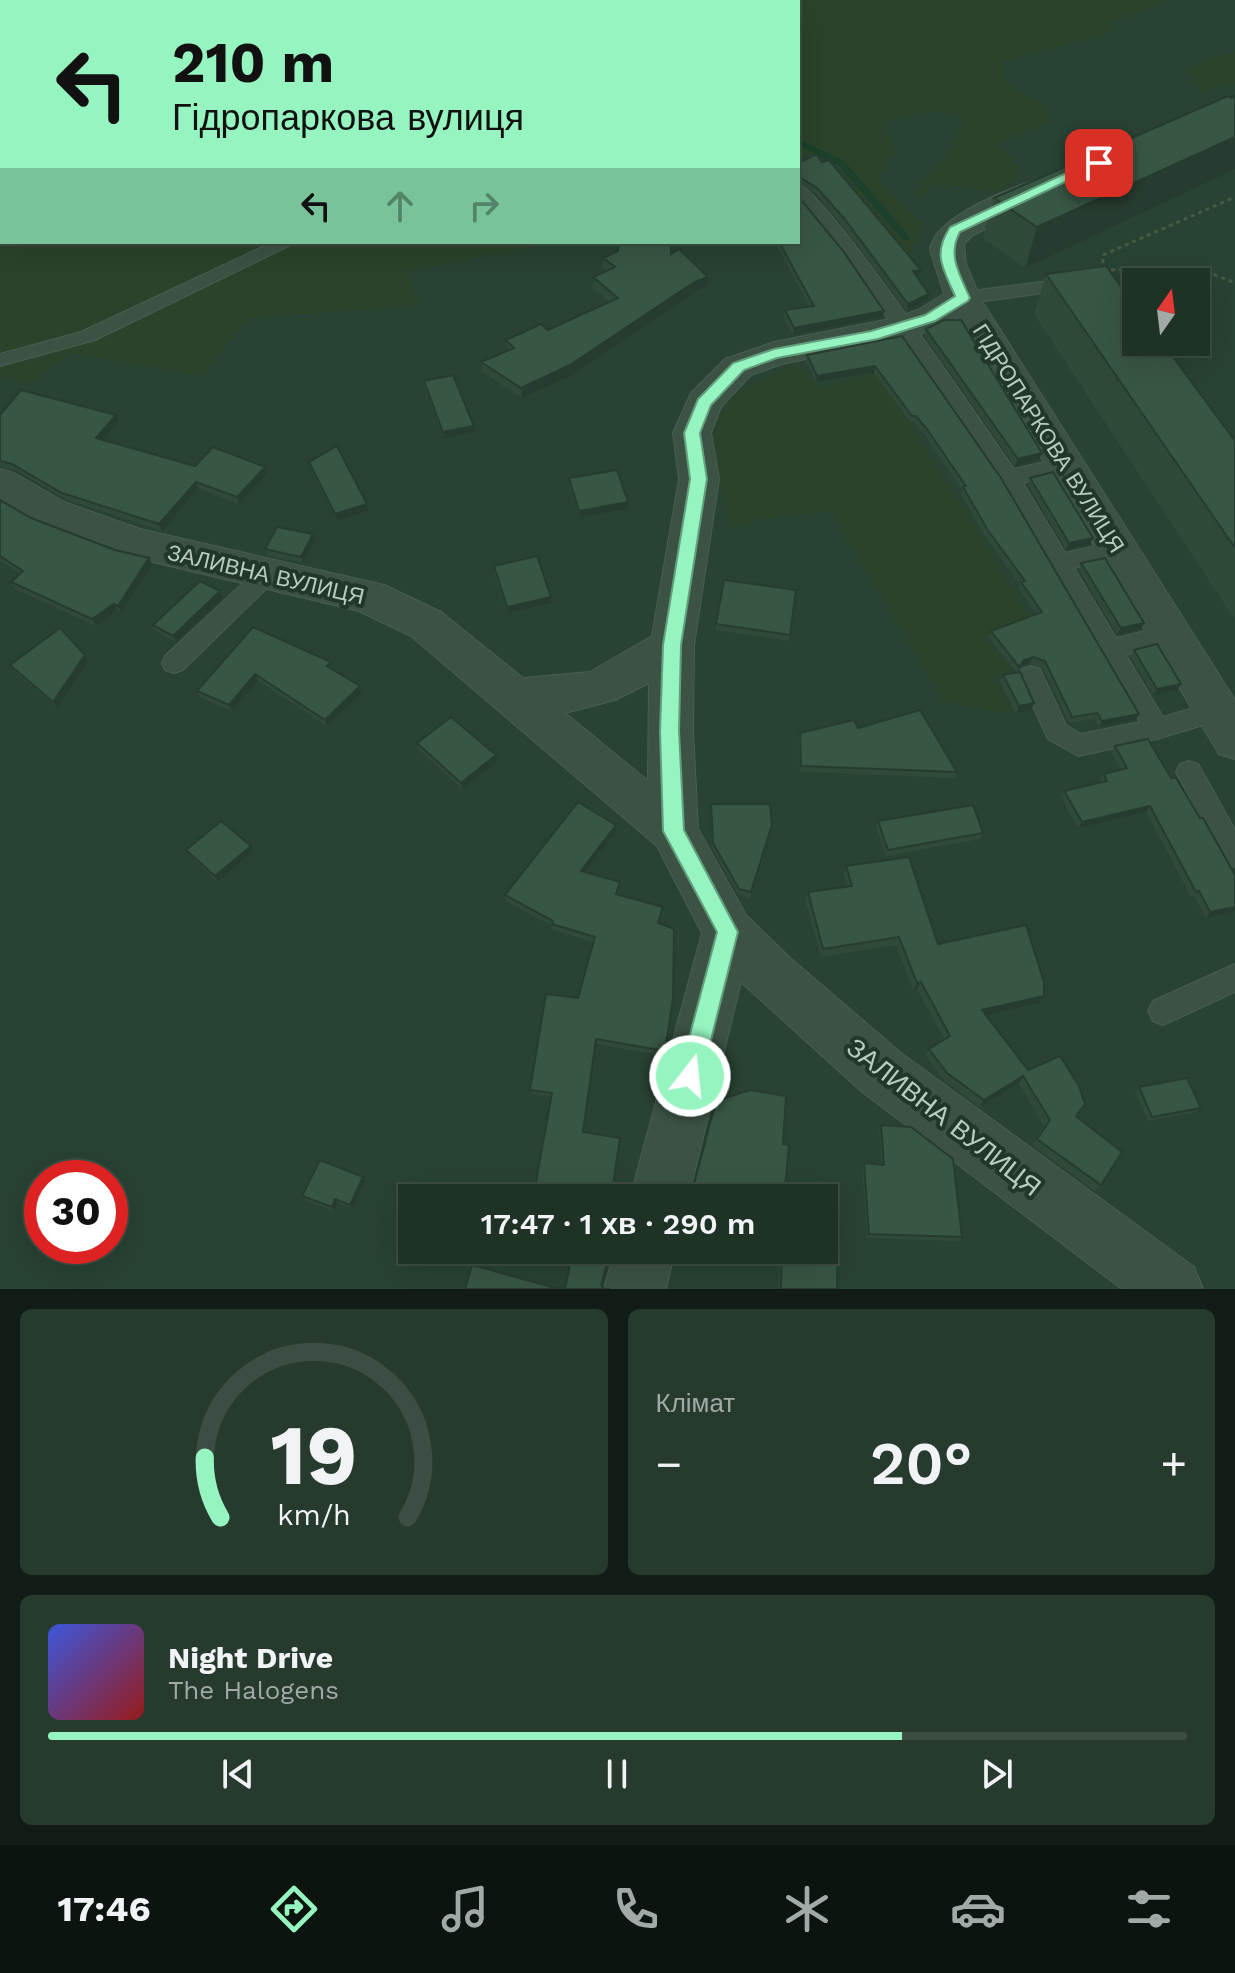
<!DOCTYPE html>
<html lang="uk">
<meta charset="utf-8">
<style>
body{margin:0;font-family:"Work Sans",sans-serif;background:#263a2e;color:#f1f3f6;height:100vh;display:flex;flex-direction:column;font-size:30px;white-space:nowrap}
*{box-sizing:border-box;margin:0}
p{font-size:26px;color:#a1aaa7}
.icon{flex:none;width:44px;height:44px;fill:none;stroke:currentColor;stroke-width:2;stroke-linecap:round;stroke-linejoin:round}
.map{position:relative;height:1289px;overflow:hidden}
.drawer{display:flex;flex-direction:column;gap:20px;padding:20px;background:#101c15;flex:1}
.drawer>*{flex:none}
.hud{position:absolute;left:0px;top:0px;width:800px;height:244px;box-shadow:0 8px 32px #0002,0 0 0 2px #3c4d43;background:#96f4c0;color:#111;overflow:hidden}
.needle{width:52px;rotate:14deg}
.tools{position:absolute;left:1122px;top:268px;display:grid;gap:16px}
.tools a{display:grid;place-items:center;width:88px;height:88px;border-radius:0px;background:#1e3226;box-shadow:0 8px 32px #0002,0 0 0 2px #3c4d43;font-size:40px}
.speed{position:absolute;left:24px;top:1160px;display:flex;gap:16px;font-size:40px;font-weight:700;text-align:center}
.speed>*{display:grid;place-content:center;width:104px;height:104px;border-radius:50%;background:#1e3226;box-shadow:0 8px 32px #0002,0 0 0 2px #3c4d43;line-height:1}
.speed .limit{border:12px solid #d22;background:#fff;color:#111}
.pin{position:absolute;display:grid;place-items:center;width:68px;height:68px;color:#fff;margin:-34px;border-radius:16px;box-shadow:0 4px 12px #0006}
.me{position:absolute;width:88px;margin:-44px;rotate:16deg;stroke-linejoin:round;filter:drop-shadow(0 0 6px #0008)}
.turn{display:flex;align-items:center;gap:28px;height:168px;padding:0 40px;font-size:36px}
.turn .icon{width:104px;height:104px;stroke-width:2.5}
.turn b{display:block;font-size:56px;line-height:68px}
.lanes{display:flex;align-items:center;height:76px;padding:0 40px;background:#0003;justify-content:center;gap:40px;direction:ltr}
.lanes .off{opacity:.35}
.big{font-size:60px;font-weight:600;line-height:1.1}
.drawer .tile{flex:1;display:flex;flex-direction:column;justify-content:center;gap:12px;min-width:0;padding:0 28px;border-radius:12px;background:#263a2e}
.drawer .dial{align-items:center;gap:0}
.dial svg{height:208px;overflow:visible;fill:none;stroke:#3c4d43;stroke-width:7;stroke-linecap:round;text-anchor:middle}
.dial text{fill:#f1f3f6;stroke:none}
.song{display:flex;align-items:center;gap:24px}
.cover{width:96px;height:96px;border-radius:12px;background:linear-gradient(135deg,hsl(230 70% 55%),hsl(0 70% 35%))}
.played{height:8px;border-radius:4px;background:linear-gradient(90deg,#96f4c0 75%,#3c4d43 75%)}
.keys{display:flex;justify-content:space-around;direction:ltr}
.heat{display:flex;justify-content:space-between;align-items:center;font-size:44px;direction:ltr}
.drawer .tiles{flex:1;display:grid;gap:20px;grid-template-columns:1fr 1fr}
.tile:last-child{grid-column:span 2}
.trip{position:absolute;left:398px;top:1184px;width:440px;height:80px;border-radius:0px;background:#1e3226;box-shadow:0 8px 32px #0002,0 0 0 2px #3c4d43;font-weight:600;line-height:80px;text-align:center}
.menu{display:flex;height:128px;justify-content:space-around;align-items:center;background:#0c140f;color:#a1aaa7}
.menu .icon{width:56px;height:56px}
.menu .on{color:#96f4c0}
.menu b{font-size:36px;color:#f1f3f6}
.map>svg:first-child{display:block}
.green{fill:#2b432a}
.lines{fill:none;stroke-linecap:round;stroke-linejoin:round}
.stream{fill:#1b402b;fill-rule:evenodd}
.service-casing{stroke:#495e52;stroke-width:2}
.minor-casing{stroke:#495e52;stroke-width:2}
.path{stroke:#465b44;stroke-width:3;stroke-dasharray:4 4;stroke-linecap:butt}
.service{fill:#3c5245;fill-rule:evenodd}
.minor{fill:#3c5245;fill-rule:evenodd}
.wall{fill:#304a3a}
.shaded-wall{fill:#273c30}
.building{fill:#385644;stroke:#273c30;stroke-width:2}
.route{fill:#96f4c0;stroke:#629f7d;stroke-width:2}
.labels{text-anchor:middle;stroke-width:8;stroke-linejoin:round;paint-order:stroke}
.street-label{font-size:22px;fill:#bacbc2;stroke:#21372a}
.near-street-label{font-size:26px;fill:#bacbc2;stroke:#21372a}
</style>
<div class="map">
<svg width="1235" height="1289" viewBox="0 0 1235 1289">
<rect width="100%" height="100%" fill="#284233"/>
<path class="green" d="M125 0H1171L1109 23 1116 26 1104 34 1004 61 1003 77 1012 87 1045 106 1049 123 1013 136 1000 145 1019 169C1004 212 962 177 929 186L922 198 914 192 945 156 963 125 960 118C930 107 918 112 888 121L885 127 896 151 879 176 880 183 924 225 911 250 918 253 902 251 889 243V229L853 197 841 163 819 154H798V2H123Z
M1235 53V83L1208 89 1204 94 1187 71 1215 57Z
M0 124 2 242 549 244 409 271 419 306 248 318 202 376 69 353 29 385 0 377Z
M798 362 817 388 876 374C930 453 980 533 1028 616L985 638 1012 671 993 677 1013 714 944 702 830 511 761 519 731 528 710 447 720 414 735 395Z"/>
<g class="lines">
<path class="stream" d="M688 0H696V2H688Z
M798 139 844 161 909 236V240H903L838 165 798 145Z"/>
<defs>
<path id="service" d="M798 184C825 190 986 430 1014 469L1066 457 1074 460 1077 465 1074 470 1023 483 1065 553 1118 541 1126 543 1129 549 1126 555 1074 568 1116 638 1170 625 1178 627 1182 634 1178 641 1126 655 1163 717 1217 701 1226 704 1229 711 1226 718 1157 739 1078 756 1048 739 1019 676 1022 669 1031 666 1040 669 1066 725 1081 734 1140 722 1001 483 845 257 798 199Z
M273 242H297L95 340 0 366V354L81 332Z
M1072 278 1079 280 1081 284 1079 288 963 304 954 298 963 292Z
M268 564 276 567 279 573 276 579 183 670 174 673 165 670 162 663 165 656 260 567Z
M1189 761 1198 764 1235 830V867L1225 864 1176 772 1180 764Z
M1235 964V992L1163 1025 1153 1021 1148 1011 1153 1001Z"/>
<path id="minor" d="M1044 178 1055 181 1060 188 1055 195 973 235 964 244 966 264 980 298 1235 700V759L1219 754 957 317 916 336 782 364 751 375 721 407 711 433 719 479 694 645 693 731 698 829 746 915 789 957 901 1053 1194 1267 1203 1289H1122L861 1091 741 982 688 1198H630L702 933 657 846 411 636 359 611 119 554 36 522 0 501V469L14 473 64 502 140 529 384 585 441 612 523 678 590 672 652 636 679 479 673 433 691 393 725 359 774 342 895 318 918 310 944 294 930 250C934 216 1014 186 1044 178ZM649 683 648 781 565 713 615 700Z
M615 1250H675L666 1289H604Z"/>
</defs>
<use href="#service" class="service-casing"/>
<use href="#minor" class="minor-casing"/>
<path class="path" d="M0 165 2 162
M1103 270 1198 268 1235 283
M1103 271V255L1235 197"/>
<use href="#service" class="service"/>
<use href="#minor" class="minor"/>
</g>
<path class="wall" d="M1228 96 1025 268 983 238 994 198Z
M822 162 921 270 919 276 917 277 928 300 907 311 841 224 816 194 798 183V164Z
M775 242H798L883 317 793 335 784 317 785 310 809 306Z
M671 254 707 287 693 293 570 376 522 398 482 372 481 362 508 351 506 340 548 330 610 302 593 287V277L607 271 603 268V258Z
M1046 274 1235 441V620L1034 314Z
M926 329 1039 460 1015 466 924 335Z
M902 336 1139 714 1135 720 1099 727 1094 719 1069 723 1043 668 1030 663 1021 666 1017 673 1034 703 1031 710 1016 713 1000 682 1003 675 1017 673 989 638 991 631 1036 614 1019 589 1020 585 985 536 961 494 962 490 925 435 914 422 911 423 874 373 816 382 806 362 807 355Z
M424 381 474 432 444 439 425 388Z
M0 415H116L118 422 103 440 195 466 265 467 267 474 239 504 198 488 162 531 65 499 16 470 0 467Z
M309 462 368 511 337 521 311 469Z
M569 478 628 502V509L579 517 569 485Z
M1030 478 1090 544 1066 550 1028 485Z
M0 500 31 518 115 550 149 558 152 565 121 612 117 610 96 626 15 589 11 582 21 574 0 561Z
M313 534 315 540 303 563 267 555 265 549Z
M1081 563 1144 623 1141 629 1117 635 1079 570Z
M494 566 551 597 552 603 507 613 494 573Z
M796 590 789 641 716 630V624Z
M220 591 223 598 176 642 156 631 153 625Z
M253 627 333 668 332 669 360 686 362 692 327 726 258 681 231 711 200 697 197 691Z
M1134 650 1177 690 1153 695 1131 657Z
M85 655 88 661 57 708 14 671 10 665Z
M858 728 957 772 955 778 800 772 798 739 800 733Z
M417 743 497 762 462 789 418 749Z
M1115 746 1235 911 1206 918 1195 897H1191L1146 812 1078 828 1061 797 1064 791 1101 782 1100 780 1104 774 1121 770 1111 752Z
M711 804 771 831 750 898 738 894 712 849Z
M878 821 983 833 981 839 886 856 876 827Z
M616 831 585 872 620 882 618 894 663 913 659 923 673 999 665 1056 597 1044 584 1132 620 1138 611 1198 552 1097 531 1094 530 1090 578 998 594 942 552 930V926L506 901 505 895Z
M186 850 253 851 218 882 190 856Z
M846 866 938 944 1044 996 1040 1003 986 1015 1028 1070 1076 1116 1101 1185 1095 1191 1032 1145 1044 1127 1019 1083 980 1107 943 1080 926 1056 929 1049 944 1039 917 989 913 990 896 945 821 957 805 900 808 892 847 886 844 874Z
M1139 1087 1201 1108 1196 1112 1148 1121 1135 1091Z
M881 1125 962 1237 959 1241 867 1238 862 1167 864 1163 882 1165 879 1129Z
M783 1144 784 1198H724L693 1192 694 1184Z
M363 1177 365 1181 353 1208 338 1203 334 1211 305 1200 302 1196Z
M780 1250H824L837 1289H778Z"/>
<path class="shaded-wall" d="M1235 137V169L1025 268 1037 227Z
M921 270 919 276 912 278 913 271Z
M708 277 707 287 693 293 570 376 522 398 521 388 693 283Z
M929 294 928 300 907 311 908 304Z
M884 311 883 317 793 335 794 328Z
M875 366 874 373 816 382 817 376Z
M116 415 118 422 99 445 96 438Z
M474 426V432L444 439 443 432Z
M1042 453 1039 460 1015 466 1018 459Z
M265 467 267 474 239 504 237 497Z
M196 482 198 488 162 531 159 524Z
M628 502V509L579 517V511Z
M367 504 368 511 337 521 335 514Z
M313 534 315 540 303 563 301 557Z
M1093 538 1090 544 1066 550 1069 543Z
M149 558 152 565 121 612 118 606Z
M220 591 223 598 176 642 173 636Z
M551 597 552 603 507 613V607Z
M114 604 117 610 96 626 92 619Z
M1144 623 1141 629 1117 635 1121 628Z
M85 655 88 661 57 708 53 702Z
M1033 657 1030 663 1021 666 1017 673 1024 660Z
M255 674 258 681 231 711 229 705Z
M1181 684 1177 690 1153 695 1157 689Z
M360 686 362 692 327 726 325 720Z
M1034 703 1031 710 1016 713 1019 706Z
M1139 714 1135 720 1099 727 1102 721Z
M496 755 497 762 462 789 461 783Z
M1150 806 1146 812 1078 828 1082 822Z
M616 825V831L581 877V871Z
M251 846 253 851 218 882 215 876Z
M1235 907V911L1206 918 1210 912Z
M921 982 917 989 913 990 917 983Z
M1044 996 1040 1003 978 1017 982 1010Z
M596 1039 597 1044 583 1137V1132Z
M1023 1076 1019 1083 980 1107 984 1100Z
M363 1177 365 1181 353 1208 350 1205Z
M335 1199 338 1203 334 1211 332 1207Z"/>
<path class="building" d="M1228 96 1231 98 1235 96V137L1037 227 994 198Z
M816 154 822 162 829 160 921 270 913 271 929 294 908 304 843 217 817 188 798 176V164Z
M798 196 844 252 884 311 794 328 785 310 814 306 779 242H798Z
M619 242H671V254L679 249 708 277 693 283 570 365 521 388 481 362 514 348 506 340 541 324 548 330 618 298 593 277 615 267 603 258 618 251Z
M1106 266 1136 307V342H1162L1235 441V548L1046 274Z
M944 320H961L1042 453 1018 459 926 329Z
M902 336 1001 478 1139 714 1102 721 1097 713 1072 717 1045 661 1033 657 1024 660 1019 667 991 631 1042 612 1021 582 1025 581 987 529 963 487 966 486 926 428 916 416H912L875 366 817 376 807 355Z
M453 375 474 426 443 432 424 381Z
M21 390 116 415 96 438 195 466 213 447 265 467 237 497 196 482 159 524 62 493 12 464 0 461V415Z
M337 446 367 504 335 514 309 462Z
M617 470 628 502 579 511 569 478Z
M1053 472 1093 538 1069 543 1030 478Z
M0 500 31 518 115 550 149 558 118 606 114 604 92 619 11 582 23 571 0 556Z
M277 527 313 534 301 557 265 549Z
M537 556 551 597 507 607 494 566Z
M1105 558 1144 623 1121 628 1081 563Z
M724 580 796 590 790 635 716 624Z
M200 581 220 591 173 636 153 625Z
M253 627 331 662 327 666 360 686 325 720 255 674 229 705 197 691Z
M60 628 85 655 53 702 10 665Z
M1157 644 1181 684 1157 689 1134 650Z
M1020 672 1034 703 1019 706 1003 675Z
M920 710 957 772 801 766 800 733 854 720 858 728Z
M451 717 496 755 461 783 417 743Z
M1148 739 1171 778H1176L1200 818H1203L1235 875V907L1210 912 1199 891 1196 892 1150 806 1082 822 1064 791 1107 781 1104 774 1127 768 1115 746Z
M578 802 616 825 581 871 620 882 616 894 663 907 658 923 674 929 673 999 665 1051 596 1039 583 1132 620 1138 611 1198H533L552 1093 530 1090 546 994 578 998 595 937 552 924 553 921 505 895Z
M711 804H770L772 825 751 892 739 889 713 843Z
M973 805 983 833 888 850 878 821Z
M221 821 251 846 215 876 186 850Z
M909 857 938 944 1026 925 1044 982V996L982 1010 1028 1070 1060 1056 1079 1086 1085 1104 1076 1116 1122 1152 1101 1185 1037 1139 1050 1120 1023 1076 984 1100 947 1073 929 1049 950 1036 921 982 917 983 899 937 823 949 808 892 852 886 846 866Z
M1187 1078 1201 1108 1152 1117 1139 1087Z
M750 1090 786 1096 783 1144 789 1145 784 1198H766L694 1184 716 1101Z
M881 1125 911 1127 953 1159 962 1237 869 1234 864 1163 884 1165Z
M320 1160 363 1177 350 1205 335 1199 332 1207 302 1196Z
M824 1210 838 1212 837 1289H781L782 1250H824Z
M573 1250H611L601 1285 604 1289H610H565Z
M472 1265 559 1289H465Z"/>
<path class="route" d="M1094 160 1105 163 960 232C947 255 960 275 970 298L968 301 935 321 878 339 777 358 744 370 711 405 700 433 707 479 681 645 679 731 684 830 738 932 702 1076 698 1084 690 1088 682 1084 679 1076 717 932 663 831 660 731 663 645 690 479 684 433 698 399 733 363 774 349 871 331 925 315 955 296C943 268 932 255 950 227Z"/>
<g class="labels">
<g class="street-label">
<text transform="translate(1049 438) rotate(58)" y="8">ГІДРОПАРКОВА ВУЛИЦЯ</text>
<text transform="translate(266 574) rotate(13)" y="8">ЗАЛИВНА ВУЛИЦЯ</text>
</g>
<g class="near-street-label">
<text transform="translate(944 1117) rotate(38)" y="9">ЗАЛИВНА ВУЛИЦЯ</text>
</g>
</g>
</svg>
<div class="tools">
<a><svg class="needle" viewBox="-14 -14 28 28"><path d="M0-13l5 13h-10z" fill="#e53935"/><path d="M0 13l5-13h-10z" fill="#a1aaa7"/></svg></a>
</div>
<div class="speed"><div class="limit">30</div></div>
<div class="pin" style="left:1099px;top:163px;background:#d93025"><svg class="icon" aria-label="arrive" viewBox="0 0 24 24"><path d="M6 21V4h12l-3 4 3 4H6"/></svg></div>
<svg class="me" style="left:690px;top:1076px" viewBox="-20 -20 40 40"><circle r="17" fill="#96f4c0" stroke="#fff" stroke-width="3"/><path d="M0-11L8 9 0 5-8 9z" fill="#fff"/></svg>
<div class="trip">17:47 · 1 хв · 290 m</div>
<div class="hud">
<div class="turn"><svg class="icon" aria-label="left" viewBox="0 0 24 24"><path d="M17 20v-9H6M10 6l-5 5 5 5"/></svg><div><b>210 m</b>Гідропаркова вулиця</div></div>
<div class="lanes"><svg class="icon" aria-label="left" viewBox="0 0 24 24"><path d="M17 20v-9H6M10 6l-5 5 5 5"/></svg><svg class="icon off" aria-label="ahead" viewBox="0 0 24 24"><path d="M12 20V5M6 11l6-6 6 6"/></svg><svg class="icon off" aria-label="right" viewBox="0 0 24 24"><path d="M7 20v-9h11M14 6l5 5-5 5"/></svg></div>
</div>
</div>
<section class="drawer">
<div class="tiles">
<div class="tile dial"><svg viewBox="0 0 100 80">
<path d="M14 69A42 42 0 1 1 86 69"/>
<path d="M14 69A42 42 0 0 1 8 46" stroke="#96f4c0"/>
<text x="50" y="56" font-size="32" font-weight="700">19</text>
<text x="50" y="72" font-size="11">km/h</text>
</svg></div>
<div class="tile"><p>Клімат</p>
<div class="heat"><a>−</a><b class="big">20°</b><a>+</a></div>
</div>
<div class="tile">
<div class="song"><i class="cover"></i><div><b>Night Drive</b><p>The Halogens</p></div></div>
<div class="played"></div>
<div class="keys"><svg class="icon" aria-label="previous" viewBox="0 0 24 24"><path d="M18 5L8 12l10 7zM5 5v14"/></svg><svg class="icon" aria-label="pause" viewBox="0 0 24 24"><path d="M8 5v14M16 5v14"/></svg><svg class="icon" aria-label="next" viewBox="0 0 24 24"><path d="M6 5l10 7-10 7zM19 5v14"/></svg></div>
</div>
</div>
</section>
<nav class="menu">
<b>17:46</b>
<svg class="icon on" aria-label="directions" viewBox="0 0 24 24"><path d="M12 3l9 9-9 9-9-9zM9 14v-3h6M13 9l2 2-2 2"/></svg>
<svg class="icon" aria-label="music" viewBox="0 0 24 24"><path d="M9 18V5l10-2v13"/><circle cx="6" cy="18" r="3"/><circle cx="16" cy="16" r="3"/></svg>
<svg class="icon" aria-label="phone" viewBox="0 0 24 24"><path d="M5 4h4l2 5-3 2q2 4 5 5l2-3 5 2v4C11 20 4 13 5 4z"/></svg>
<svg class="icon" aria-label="climate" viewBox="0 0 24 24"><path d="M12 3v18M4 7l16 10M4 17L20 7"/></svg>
<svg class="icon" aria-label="car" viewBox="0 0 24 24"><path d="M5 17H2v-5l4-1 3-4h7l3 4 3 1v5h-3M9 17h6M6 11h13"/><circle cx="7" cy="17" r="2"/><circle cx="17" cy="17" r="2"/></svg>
<svg class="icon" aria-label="filters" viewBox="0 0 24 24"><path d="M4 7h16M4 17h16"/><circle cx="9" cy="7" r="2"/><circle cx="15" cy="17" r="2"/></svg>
</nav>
